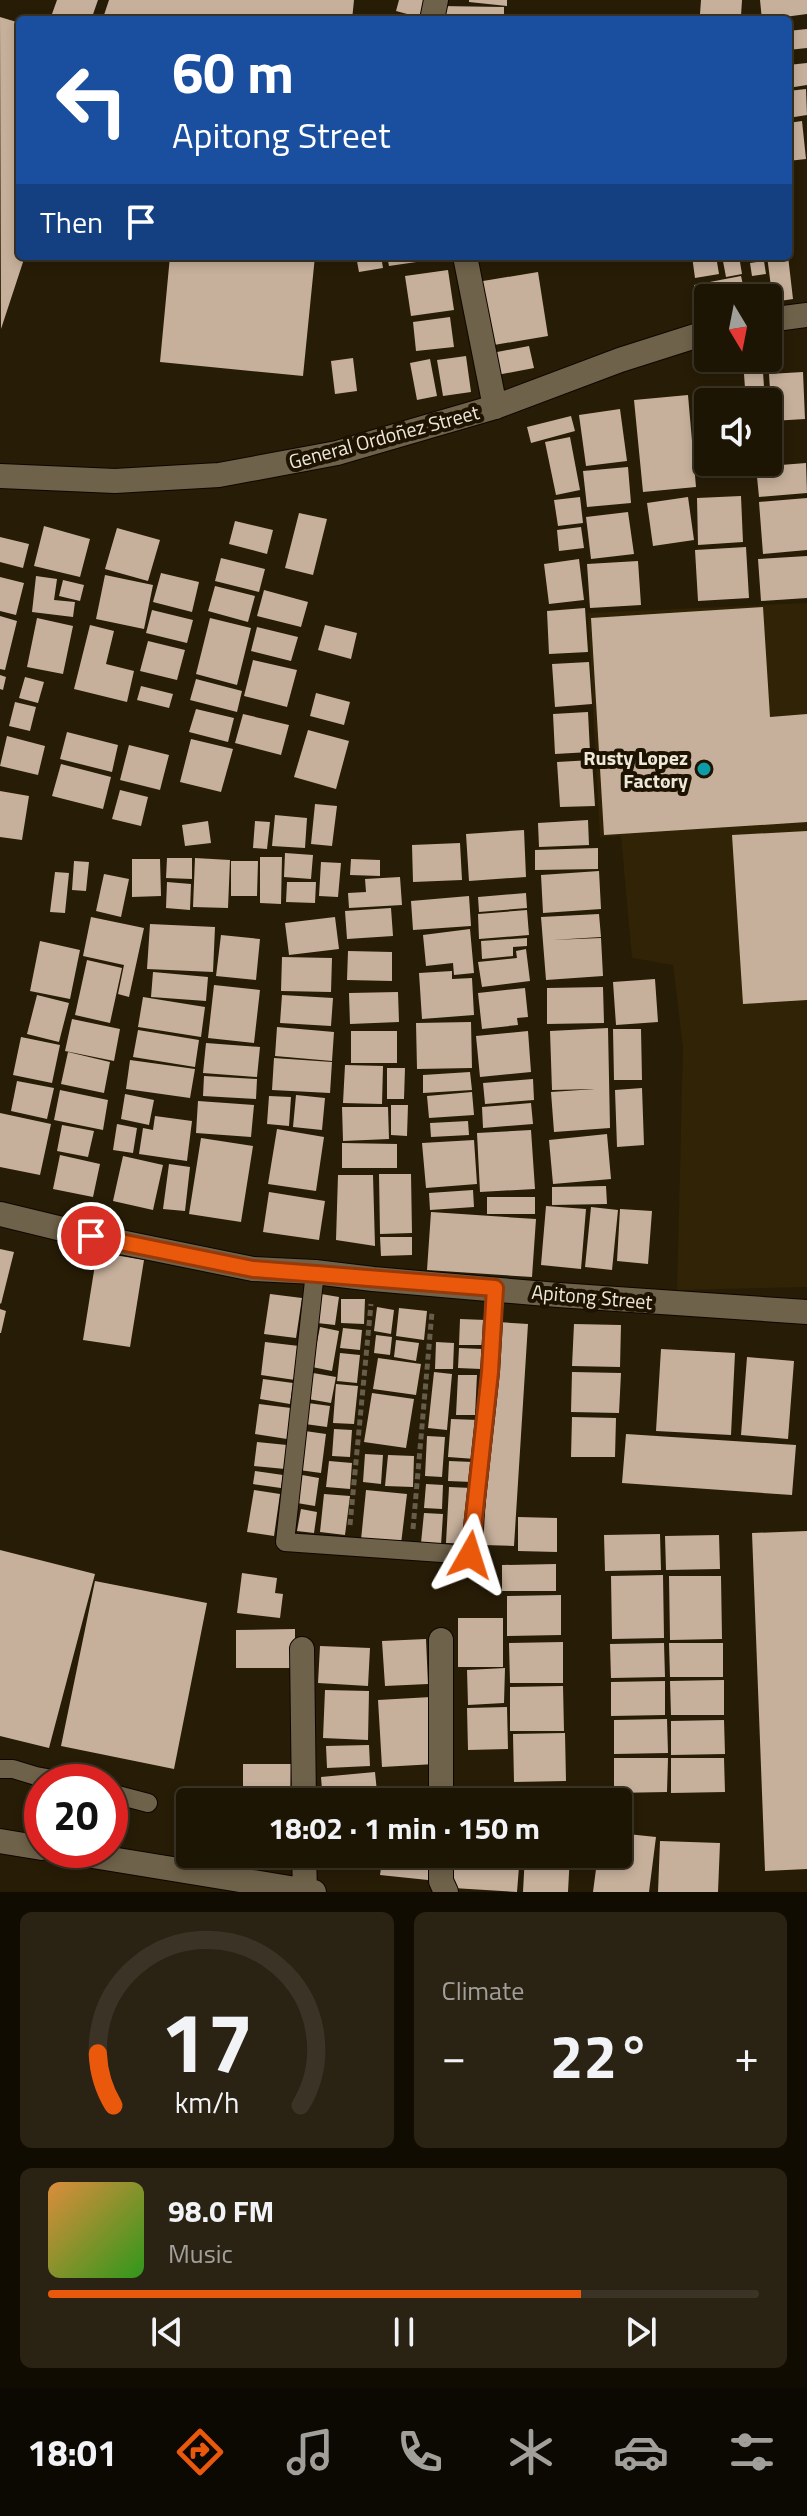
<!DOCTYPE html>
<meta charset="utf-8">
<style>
body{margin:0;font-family:"Titillium Web",sans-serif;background:#2a2213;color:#f1f3f6;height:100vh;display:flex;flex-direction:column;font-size:30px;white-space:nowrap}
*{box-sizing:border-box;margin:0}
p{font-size:26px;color:#a09f9a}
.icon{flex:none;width:44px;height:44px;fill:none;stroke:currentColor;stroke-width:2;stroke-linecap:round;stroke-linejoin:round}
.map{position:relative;height:1892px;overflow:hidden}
.side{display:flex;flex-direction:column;gap:20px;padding:20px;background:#100c02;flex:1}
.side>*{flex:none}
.banner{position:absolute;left:16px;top:16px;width:776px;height:244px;border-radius:8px;box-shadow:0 4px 12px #0003,0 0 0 2px #3b3426;background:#1a4fa0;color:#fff;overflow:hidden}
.needle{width:52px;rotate:170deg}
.controls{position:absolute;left:694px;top:284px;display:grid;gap:16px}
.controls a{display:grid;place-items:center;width:88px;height:88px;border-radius:8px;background:#1d1504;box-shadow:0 4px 12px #0003,0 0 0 2px #3b3426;font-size:40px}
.speed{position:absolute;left:24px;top:1764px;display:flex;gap:16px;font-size:40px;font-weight:700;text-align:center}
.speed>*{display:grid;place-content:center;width:104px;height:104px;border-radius:50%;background:#1d1504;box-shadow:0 4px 12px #0003,0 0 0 2px #3b3426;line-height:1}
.speed .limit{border:12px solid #d22;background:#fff;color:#111}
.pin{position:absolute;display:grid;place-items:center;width:68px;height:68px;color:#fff;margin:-34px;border:4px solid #fff;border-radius:50%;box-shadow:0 2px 8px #0007}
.me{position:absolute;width:88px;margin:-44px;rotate:6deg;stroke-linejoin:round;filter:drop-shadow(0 0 6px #0008)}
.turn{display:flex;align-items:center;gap:28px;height:168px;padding:0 24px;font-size:36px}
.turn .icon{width:104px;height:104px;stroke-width:2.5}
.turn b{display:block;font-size:56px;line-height:68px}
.then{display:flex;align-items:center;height:76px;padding:0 24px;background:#0003;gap:16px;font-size:30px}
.big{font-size:60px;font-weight:700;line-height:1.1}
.side .widget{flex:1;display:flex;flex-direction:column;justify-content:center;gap:12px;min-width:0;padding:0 28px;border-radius:12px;background:#2a2213}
.side .dial{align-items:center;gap:0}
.dial svg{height:208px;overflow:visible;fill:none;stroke:#3b3426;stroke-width:7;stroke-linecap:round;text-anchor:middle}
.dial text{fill:#f1f3f6;stroke:none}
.song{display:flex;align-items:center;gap:24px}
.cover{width:96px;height:96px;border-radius:12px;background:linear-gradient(135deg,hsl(30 70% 55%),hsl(110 70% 35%))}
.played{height:8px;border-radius:4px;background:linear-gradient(90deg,#ea580c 75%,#3b3426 75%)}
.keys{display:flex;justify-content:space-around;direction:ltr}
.heat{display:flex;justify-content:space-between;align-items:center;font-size:44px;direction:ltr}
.side .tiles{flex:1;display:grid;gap:20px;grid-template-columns:1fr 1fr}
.widget:last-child{grid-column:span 2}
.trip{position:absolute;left:176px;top:1788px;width:456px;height:80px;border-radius:8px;background:#1d1504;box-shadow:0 4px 12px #0003,0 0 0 2px #3b3426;font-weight:700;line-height:80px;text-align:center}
.menu{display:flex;height:128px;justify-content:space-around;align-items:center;background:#0c0802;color:#a09f9a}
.menu .icon{width:56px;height:56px}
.menu .active{color:#ea580c}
.menu b{font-size:36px;color:#f1f3f6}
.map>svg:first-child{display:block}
.built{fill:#312305}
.building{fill:#c6b09b}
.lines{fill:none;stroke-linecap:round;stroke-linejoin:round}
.lane-casing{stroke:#100600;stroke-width:20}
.street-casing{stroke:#100600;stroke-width:26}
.secondary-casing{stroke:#100600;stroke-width:26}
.path{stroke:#675d4a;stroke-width:5;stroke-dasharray:6 4;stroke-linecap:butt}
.lane{stroke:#6f624a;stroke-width:18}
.street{stroke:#6f624a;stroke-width:24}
.secondary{stroke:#6f624a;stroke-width:24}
.route-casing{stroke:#983908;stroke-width:20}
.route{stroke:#ea580c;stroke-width:14}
.culture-dot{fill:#0f9aa8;stroke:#1d1300;stroke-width:3}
.labels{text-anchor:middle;stroke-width:8;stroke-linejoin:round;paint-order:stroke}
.street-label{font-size:20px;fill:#efe8da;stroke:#1d1300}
.poi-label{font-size:20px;font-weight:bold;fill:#efe8da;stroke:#1d1300;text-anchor:end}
</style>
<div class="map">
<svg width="807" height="1892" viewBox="0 0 807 1892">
<rect width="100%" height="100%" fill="#271c06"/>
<path class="built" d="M807 603V1287L677 1290 683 1048 673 965 632 958 621 836 600 837 588 613Z"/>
<path class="building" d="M57 0H98L91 20H68L52 14Z
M109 0H354L352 20 103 18Z
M399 0H427L422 18 396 11Z
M469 0H507V6L469 2Z
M701 0H742L741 16 700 14Z
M760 0H807V14L762 20Z
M440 6 504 7V20H440Z
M397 14V20H376V15Z
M0 17 20 23V256H25L1 329Z
M807 29V48L788 50V31Z
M807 63V85L788 88V65Z
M806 89 807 115 788 118V91Z
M802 121 806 159 788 161V123Z
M170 256H315L303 376 160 362Z
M356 256H381L383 268 359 272Z
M387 256H436L437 259 389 266Z
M692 256H716L719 274 695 278Z
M722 256H739L742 274 726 277Z
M767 256H788L793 299 773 302Z
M764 261 766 274 752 276 750 263Z
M448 270 454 310 411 316 405 276Z
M538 272 548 336 488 346 477 282Z
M741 276 746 298H708V314L700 316 694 285Z
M450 317 454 347 416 351 413 322Z
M529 346 534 368 497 375 492 353Z
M466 356 471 392 443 396 437 360Z
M353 358 357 391 335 394 331 361Z
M430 359 437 396 417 400 410 363Z
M763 372 765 402H746L744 374Z
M803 372 805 419 772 421 769 374Z
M727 387 728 402H708V436L700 437 696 390Z
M688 395 696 487 643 492 634 400Z
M620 409 627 461 586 466 579 415Z
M571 416 575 431 531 443 527 427Z
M570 437 580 490 556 495 545 442Z
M806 463 807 493 759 497 756 467Z
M628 467 631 503 587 507 583 471Z
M741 496 743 542 698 545 697 498Z
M580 497 583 523 558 526 554 500Z
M688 497 694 540 653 546 647 503Z
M807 498V550L763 554 759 502Z
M628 512 634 554 591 559 586 517Z
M299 513 327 519 313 575 285 568Z
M235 521 273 530 267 554 229 544Z
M44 526 90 539 80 577 34 566Z
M581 527 584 548 559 551 557 530Z
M117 528 160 540 148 581 105 569Z
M0 537 29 544 23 568 0 562Z
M746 547 749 598 698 601 695 550Z
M807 556V598L761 601 758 559Z
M221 558 265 569 259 592 215 581Z
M579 559 584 600 549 604 544 564Z
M638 561 641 605 590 608 587 564Z
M161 573 199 582 192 612 153 602Z
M105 575 153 585 144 629 96 619Z
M36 576 57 579 54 600 75 602 73 617 32 612Z
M0 577 24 583 16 615 0 611Z
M63 580 84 585 80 601 59 596Z
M215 586 255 596 248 622 208 611Z
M264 590 308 602 301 627 257 616Z
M763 607 770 717 807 714V822L604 835 591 618Z
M585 608 588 652 549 654 547 611Z
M152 610 193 620 187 643 146 633Z
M0 616 17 621 5 670 0 669Z
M37 618 73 626 63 674 27 667Z
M210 618 251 628 237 685 196 674Z
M90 625 114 631 106 664 134 671 127 702 74 689Z
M325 625 357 633 351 659 318 650Z
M257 627 298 637 291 661 251 651Z
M148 641 185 650 177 680 140 671Z
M253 660 297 670 287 707 244 696Z
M589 662 592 704 555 707 552 664Z
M0 675 6 677 3 690 0 689Z
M25 677 44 682 38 703 19 698Z
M196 679 242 691 237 712 190 700Z
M141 686 173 694 169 708 137 700Z
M316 693 350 702 344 725 310 716Z
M15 702 36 707 30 731 9 726Z
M196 709 234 718 228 742 189 732Z
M588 712 590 752 555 754 553 714Z
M243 714 289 725 281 755 235 743Z
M308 730 349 741 336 789 294 777Z
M67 732 118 745 112 772 60 759Z
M7 736 45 746 38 775 0 766Z
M191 739 233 749 221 792 180 782Z
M129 745 169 755 160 790 120 780Z
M592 760 595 806 560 807 557 762Z
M61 764 111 777 103 809 52 796Z
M120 790 148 797 141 826 112 819Z
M0 791 29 796 22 840 0 837Z
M315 804 337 806 332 846 311 844Z
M275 815 307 818 305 848 272 846Z
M588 820 589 845 539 847 538 823Z
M208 821 211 843 185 846 182 825Z
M255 821 270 822 267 849 253 848Z
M524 830 526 877 469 881 466 834Z
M807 831V1000L743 1004 732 835Z
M460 843 462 880 413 882 412 845Z
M598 848V869L535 870V850Z
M285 853 313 855 311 879 284 877Z
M260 857H282L281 904 260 903Z
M167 858H192V879L166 878Z
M195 858 230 860 228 908 193 907Z
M132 859H160L161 896 132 897Z
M351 859 380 860V876L350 875Z
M74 861 89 862 86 891 72 890Z
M231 861H258L257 896H231Z
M321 862 341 863 338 897 319 896Z
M599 871 601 909 543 913 541 875Z
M55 872 69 873 65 913 50 912Z
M104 874 129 879 121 917 96 911Z
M400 877 402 905 349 908 348 893 366 892 365 879Z
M167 882 191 884 190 910 166 908Z
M287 882H316L315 903 286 902Z
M526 893 527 908 479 912 478 897Z
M469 896 471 926 413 930 411 901Z
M391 908 393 936 347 939 345 911Z
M527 910 529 935 479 939 478 914Z
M599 914 601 937 552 940 601 938 603 976 546 980 541 917Z
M91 917 144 928 129 997 118 994 124 965 83 956Z
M335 917 339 949 289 955 285 923Z
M150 924 215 927 213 972 147 969Z
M470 929 474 973 454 975 453 963 426 966 423 935Z
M221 935 260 939 256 980 216 976Z
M527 938V946L513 947V956L482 959 481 941Z
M40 941 80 950 70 999 30 991Z
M526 949 530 981 482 987 478 962 517 958 516 951Z
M348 951 392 952V981L347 980Z
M282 957 332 958 331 992 281 991Z
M87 960 122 968 110 1023 75 1015Z
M452 971V979L472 978 474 1015 422 1019 419 973Z
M153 972 208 977 206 1001 151 997Z
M655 979 658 1022 616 1025 613 982Z
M214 985 260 990 254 1043 208 1038Z
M603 987 604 1023 547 1024V988Z
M525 988 528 1017 517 1018 518 1025 482 1029 478 993Z
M398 992 399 1022 350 1024 349 993Z
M37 995 69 1003 59 1042 27 1034Z
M282 995 333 998 331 1026 280 1023Z
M143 997 205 1007 201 1037 138 1027Z
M72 1019 120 1029 114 1061 65 1051Z
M471 1022 472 1068 417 1069 416 1023Z
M277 1027 334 1032 332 1061 275 1056Z
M608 1028 610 1128 554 1132 551 1092 595 1089 552 1090 550 1031Z
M613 1029H641L642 1080H614Z
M138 1030 199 1040 195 1067 133 1057Z
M351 1031H397V1063H351Z
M528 1031 531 1072 480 1077 476 1036Z
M21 1037 60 1045 52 1083 13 1075Z
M206 1043 260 1047 257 1077 203 1073Z
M68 1052 110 1062 104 1093 61 1084Z
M274 1058 332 1062 330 1093 272 1090Z
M130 1060 195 1069 190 1098 126 1089Z
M345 1065 383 1066 382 1104 343 1103Z
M387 1068H405L404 1099H387Z
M470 1072 472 1090 423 1093V1075Z
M204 1076 257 1079 256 1099 203 1096Z
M533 1079 534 1100 485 1104 483 1083Z
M17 1081 54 1088 47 1119 11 1111Z
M642 1088 644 1145 617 1147 615 1090Z
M60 1090 108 1100 103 1130 54 1120Z
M472 1092 474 1115 429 1118 427 1096Z
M125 1094 154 1100 149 1125 121 1119Z
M296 1095 325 1098 322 1130 293 1127Z
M269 1096 291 1097 289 1126 267 1124Z
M198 1101 254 1105 251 1137 196 1133Z
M531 1103 533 1124 483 1128 482 1107Z
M391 1105H408L407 1136 391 1135Z
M342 1107H388L389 1139 343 1141Z
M0 1113 51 1124 40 1175 0 1167Z
M155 1116 192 1121 187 1161 139 1154 143 1128 153 1130Z
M468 1121 469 1135 431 1137 430 1123Z
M117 1124 137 1128 133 1153 113 1150Z
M62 1125 94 1131 88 1157 57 1151Z
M277 1129 324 1137 316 1191 268 1184Z
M531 1130 535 1189 480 1192 477 1133Z
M607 1134 611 1179 553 1184 549 1140Z
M201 1138 253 1146 241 1222 189 1214Z
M474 1140 477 1184 426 1188 422 1143Z
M342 1143 397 1144V1168H342Z
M60 1155 100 1164 93 1197 53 1189Z
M123 1156 163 1165 153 1210 113 1201Z
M169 1164 190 1167 185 1211 163 1209Z
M379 1174H411L412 1233 380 1234Z
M338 1175H373L375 1246 336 1240Z
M606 1186 607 1204 552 1205V1187Z
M473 1190 474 1207 430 1210 429 1193Z
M269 1192 325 1201 319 1240 263 1232Z
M487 1197H535V1214H487Z
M546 1206 586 1209 581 1269 541 1265Z
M591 1207 618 1210 612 1270 585 1267Z
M620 1209 652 1211 648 1264 617 1261Z
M431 1212 536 1219 532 1277 427 1270Z
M380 1237H412V1255L381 1256Z
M0 1249 14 1252 1 1304 0 1303Z
M97 1252 144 1260 130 1347 83 1340Z
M270 1294 302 1298 296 1338 264 1334Z
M321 1294 339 1297 335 1325 317 1323Z
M341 1299H365L364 1324 341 1323Z
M377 1307 394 1310 391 1334 374 1331Z
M399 1308 427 1311 424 1340 396 1336Z
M0 1309 6 1311 1 1333H0Z
M460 1319 486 1320 484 1345H459Z
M497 1322 528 1324 514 1546 483 1545Z
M574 1324 621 1325 620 1367 572 1366Z
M320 1327 339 1331 332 1371 312 1367Z
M343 1328 362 1330 360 1350 340 1348Z
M376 1335 392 1337 390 1355 374 1353Z
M396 1340 419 1343 416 1361 394 1357Z
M265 1342 299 1346 295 1380 261 1375Z
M436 1342 454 1343 453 1369H435Z
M459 1348 482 1349 481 1369 458 1368Z
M661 1349 735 1353 731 1435 656 1431Z
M340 1353 360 1355 357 1383 337 1381Z
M747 1357 794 1361 788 1439 741 1435Z
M378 1358 421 1364 416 1395 373 1389Z
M434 1372 452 1374 447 1430 428 1428Z
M572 1372 621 1373 619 1413 571 1412Z
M313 1373 336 1377 331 1403 308 1399Z
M458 1375H477L475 1415H456Z
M263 1379 293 1383 290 1404 260 1399Z
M336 1384 358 1386 354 1424 333 1423Z
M372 1393 414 1399 406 1448 364 1442Z
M308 1403 330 1406 327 1427 305 1424Z
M259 1404 291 1408 287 1439 255 1434Z
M572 1417 616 1418 615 1457H571Z
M451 1419 478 1420 475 1459 448 1457Z
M334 1429 352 1430 350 1457 332 1456Z
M305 1431 326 1434 321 1473 299 1470Z
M626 1434 796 1445 792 1495 622 1483Z
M427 1436 445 1437 442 1477 425 1476Z
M257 1442 287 1445 285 1469 254 1466Z
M365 1454 383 1455 381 1484 363 1482Z
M388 1455 414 1456 413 1487 385 1486Z
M329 1461 352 1463 350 1489 326 1487Z
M449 1461 473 1462 472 1482 448 1481Z
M255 1471 283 1475 281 1488 253 1484Z
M302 1475 319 1478 315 1506 297 1503Z
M426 1484 443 1485 442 1509 424 1508Z
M449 1487 472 1488 469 1544 446 1543Z
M254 1490 280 1494 274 1536 247 1532Z
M366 1490 407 1494 401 1544 361 1540Z
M324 1494 350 1496 345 1535 320 1532Z
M301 1509 317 1512 314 1533 297 1531Z
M424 1513 443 1514 441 1545 421 1543Z
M518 1517 557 1518V1552L518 1551Z
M807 1531V1869L765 1871 752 1533Z
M660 1534 661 1570 605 1571 604 1535Z
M719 1535 720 1569 666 1570 665 1536Z
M0 1550 95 1574 49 1748 0 1736Z
M556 1564V1591H502V1565Z
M242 1573 277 1578 275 1593 283 1594 280 1618 237 1613Z
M663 1575 664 1638 612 1639 611 1576Z
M669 1576H721L722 1639 670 1640Z
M95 1581 207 1603 174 1769 61 1746Z
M561 1595V1635L507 1636V1596Z
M458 1618H503V1667H458Z
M295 1629V1668H236V1630Z
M426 1639 428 1684 385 1686 382 1641Z
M563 1642V1683H510L509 1643Z
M664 1643 665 1677 611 1678 610 1644Z
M669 1643H723V1677H670Z
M320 1646 370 1648 368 1686 318 1683Z
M505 1668 504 1703 468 1705 467 1670Z
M724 1680V1715H671L670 1681Z
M665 1681V1715L611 1716V1682Z
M563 1686 564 1731H510V1687Z
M325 1690 369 1691 368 1740 323 1738Z
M431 1697 435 1764 382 1767 378 1700Z
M507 1707 508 1749 468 1750 467 1708Z
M667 1719 668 1753 614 1754V1720Z
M724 1720 725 1754 671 1755V1721Z
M565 1733 566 1781 514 1782 513 1734Z
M369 1745 370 1766 327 1768 326 1746Z
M614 1758H668L667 1792 614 1793Z
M671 1758H724L725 1792 671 1793Z
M243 1764H291L290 1802H243Z
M375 1772 378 1802H323L321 1777Z
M385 1788 438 1792 437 1802H384Z
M618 1833 656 1837 649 1892H593L598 1854H618Z
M660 1841 720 1843 718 1892H658Z
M323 1854H371L369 1870 322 1866Z
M383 1854H432L428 1880 380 1875Z
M455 1854H520L517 1892 453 1888Z
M525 1854H570L568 1892H523Z"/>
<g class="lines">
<defs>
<path id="lane" d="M315 1272 285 1542 470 1555 490 1372 495 1288
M0 1769H13L36 1776 69 1782
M110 1793 148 1803"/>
<path id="street" d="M432 20 436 0
M465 256 495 407
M0 1214 91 1236 253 1269 315 1272 373 1279 558 1295 807 1312
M302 1649 304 1802
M441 1802V1640
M0 1841 42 1848
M56 1850 314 1892
M304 1854 305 1891
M441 1854V1881L446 1892"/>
<path id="secondary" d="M768 320 807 315
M0 476 115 481 219 475 337 453 495 407 620 360 708 332"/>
</defs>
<use href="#lane" class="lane-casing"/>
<use href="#street" class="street-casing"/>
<use href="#secondary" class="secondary-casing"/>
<path class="path" d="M350 1525 371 1304
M413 1529 432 1312"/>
<use href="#lane" class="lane"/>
<use href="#street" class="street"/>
<use href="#secondary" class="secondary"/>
</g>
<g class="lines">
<defs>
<path id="route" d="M91 1236 253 1269 495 1288 490 1372 470 1555"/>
</defs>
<use href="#route" class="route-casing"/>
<use href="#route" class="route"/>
</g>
<circle class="culture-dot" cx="704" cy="769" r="8"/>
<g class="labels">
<g class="street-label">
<text transform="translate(384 437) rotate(-15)" y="7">General Ordoñez Street</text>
<text transform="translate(592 1297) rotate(5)" y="7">Apitong Street</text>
</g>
<g class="poi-label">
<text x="688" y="765">Rusty Lopez<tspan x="688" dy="23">Factory</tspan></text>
</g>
</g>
</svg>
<div class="controls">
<a><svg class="needle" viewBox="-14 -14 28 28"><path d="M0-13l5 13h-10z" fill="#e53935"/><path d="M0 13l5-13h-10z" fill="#a09f9a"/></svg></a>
<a><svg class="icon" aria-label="sound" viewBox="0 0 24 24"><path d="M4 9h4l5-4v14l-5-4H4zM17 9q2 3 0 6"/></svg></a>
</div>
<div class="speed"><div class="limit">20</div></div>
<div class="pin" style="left:91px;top:1236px;background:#d93025"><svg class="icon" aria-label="arrive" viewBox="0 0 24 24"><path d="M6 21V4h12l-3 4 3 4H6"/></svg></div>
<svg class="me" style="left:470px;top:1555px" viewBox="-20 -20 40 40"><path d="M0-17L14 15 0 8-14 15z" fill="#ea580c" stroke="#fff" stroke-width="4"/></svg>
<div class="trip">18:02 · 1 min · 150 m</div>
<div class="banner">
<div class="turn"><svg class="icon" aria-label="left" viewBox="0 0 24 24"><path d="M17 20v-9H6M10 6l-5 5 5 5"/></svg><div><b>60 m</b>Apitong Street</div></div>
<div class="then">Then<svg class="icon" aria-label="arrive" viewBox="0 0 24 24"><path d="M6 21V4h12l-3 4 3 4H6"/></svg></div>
</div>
</div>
<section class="side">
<div class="tiles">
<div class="widget dial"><svg viewBox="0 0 100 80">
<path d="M14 69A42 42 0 1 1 86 69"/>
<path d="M14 69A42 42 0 0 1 8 49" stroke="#ea580c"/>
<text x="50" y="56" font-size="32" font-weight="700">17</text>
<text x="50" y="72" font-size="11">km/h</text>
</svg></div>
<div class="widget"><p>Climate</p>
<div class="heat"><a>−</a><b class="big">22°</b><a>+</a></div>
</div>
<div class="widget">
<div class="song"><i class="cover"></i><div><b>98.0 FM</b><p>Music</p></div></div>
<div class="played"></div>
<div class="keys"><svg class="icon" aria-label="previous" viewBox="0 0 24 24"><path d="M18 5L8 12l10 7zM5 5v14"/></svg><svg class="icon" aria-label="pause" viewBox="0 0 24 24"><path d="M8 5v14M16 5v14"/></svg><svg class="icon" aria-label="next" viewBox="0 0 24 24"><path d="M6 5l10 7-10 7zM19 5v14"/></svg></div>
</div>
</div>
</section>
<nav class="menu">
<b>18:01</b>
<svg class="icon active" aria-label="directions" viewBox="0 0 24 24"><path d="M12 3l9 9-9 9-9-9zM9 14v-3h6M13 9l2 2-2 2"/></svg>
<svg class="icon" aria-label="music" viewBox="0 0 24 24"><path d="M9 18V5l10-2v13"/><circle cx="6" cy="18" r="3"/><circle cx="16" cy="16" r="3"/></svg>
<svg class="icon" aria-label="phone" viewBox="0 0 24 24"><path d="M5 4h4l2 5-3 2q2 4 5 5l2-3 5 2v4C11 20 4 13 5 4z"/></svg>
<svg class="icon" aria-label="climate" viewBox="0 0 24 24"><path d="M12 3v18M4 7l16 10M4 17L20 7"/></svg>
<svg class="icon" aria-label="car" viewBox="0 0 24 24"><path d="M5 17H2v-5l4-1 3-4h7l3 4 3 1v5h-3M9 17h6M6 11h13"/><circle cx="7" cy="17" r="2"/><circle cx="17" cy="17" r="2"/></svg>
<svg class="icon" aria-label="filters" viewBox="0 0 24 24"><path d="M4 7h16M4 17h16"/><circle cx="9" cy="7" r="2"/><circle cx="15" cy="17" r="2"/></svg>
</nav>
